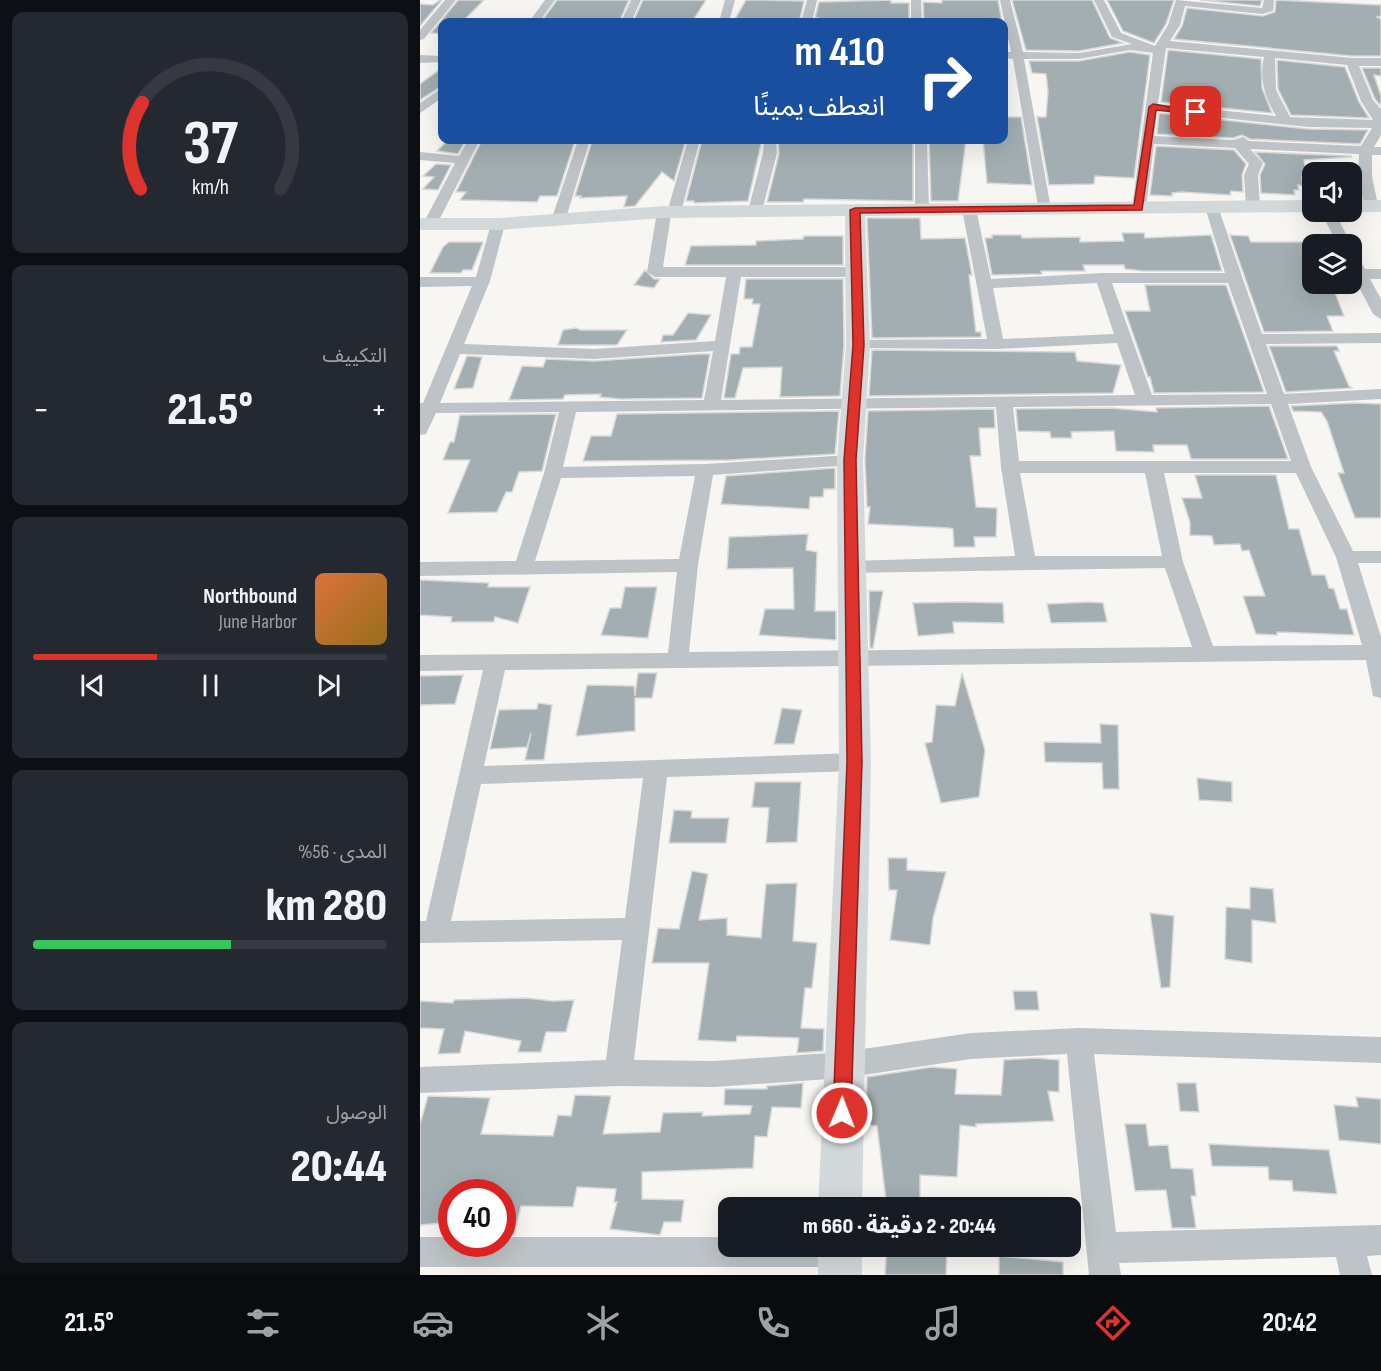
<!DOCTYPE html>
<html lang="ar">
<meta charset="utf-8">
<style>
body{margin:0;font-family:"Sofia Sans Condensed","Noto Sans Arabic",sans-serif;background:#242831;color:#f1f3f6;direction:rtl;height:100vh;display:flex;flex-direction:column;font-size:22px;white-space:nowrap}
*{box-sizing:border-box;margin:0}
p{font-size:20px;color:#9ea1a6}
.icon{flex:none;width:33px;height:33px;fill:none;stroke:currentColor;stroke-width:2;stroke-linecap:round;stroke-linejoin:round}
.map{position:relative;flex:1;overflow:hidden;direction:ltr}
.panel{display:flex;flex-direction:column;gap:12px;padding:12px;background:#0d0f14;width:420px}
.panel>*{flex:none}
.guide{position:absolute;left:18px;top:18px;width:570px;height:126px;border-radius:12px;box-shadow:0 6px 24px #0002;direction:rtl;background:#1a4fa0;color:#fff;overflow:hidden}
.buttons{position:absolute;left:882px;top:162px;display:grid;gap:12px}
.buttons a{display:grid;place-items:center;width:60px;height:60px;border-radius:12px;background:#171b24;box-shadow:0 6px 24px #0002;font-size:30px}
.speed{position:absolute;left:18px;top:1179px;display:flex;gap:12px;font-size:30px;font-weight:700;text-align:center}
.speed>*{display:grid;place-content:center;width:78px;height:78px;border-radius:50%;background:#171b24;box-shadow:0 6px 24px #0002;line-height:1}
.speed .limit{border:9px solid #d22;background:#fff;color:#111}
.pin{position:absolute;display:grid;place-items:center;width:51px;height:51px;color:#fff;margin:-26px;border-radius:12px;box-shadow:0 3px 9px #0006}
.me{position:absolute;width:66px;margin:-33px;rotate:1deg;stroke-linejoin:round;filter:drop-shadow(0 0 4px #0008)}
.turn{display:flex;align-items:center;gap:21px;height:126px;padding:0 24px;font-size:27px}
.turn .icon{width:78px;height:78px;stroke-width:2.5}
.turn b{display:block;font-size:42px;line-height:51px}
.big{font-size:45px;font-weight:800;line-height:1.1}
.panel .card{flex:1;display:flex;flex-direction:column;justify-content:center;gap:9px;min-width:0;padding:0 21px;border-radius:12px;background:#242831}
.panel .dial{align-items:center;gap:0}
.dial svg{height:156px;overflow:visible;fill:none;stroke:#363941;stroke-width:7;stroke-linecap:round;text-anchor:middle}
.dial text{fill:#f1f3f6;stroke:none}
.song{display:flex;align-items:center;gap:18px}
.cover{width:72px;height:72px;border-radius:9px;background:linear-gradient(135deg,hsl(20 70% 55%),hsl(40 70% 35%))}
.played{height:6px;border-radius:3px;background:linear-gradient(90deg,#de332c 35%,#363941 35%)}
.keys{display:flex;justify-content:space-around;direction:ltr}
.heat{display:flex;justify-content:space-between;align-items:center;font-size:33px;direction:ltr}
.charge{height:9px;border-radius:4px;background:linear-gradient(90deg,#34c759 56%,#363941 0)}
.trip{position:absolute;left:298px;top:1197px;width:363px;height:60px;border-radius:12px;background:#171b24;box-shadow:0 6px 24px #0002;font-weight:800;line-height:60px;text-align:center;direction:rtl}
.tabs{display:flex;height:96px;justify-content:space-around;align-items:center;background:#090b0e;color:#9ea1a6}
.tabs .icon{width:42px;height:42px}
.tabs .on{color:#de332c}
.tabs b{font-size:27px;color:#f1f3f6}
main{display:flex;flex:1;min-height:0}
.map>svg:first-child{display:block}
.building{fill:#a2aeb1;stroke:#d8d8d6;stroke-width:1.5}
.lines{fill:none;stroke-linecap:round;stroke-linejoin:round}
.street{fill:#bdc3c6;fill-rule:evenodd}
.secondary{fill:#d3d9db;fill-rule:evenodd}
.route{fill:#de332c;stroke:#90211d;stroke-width:1.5}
</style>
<main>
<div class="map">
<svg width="961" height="1275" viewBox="0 0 961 1275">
<rect width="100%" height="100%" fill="#f7f6f3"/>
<path class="building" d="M20 0H22L0 26V4L13 5Z
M38 0H64L42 22H22V34L11 33Z
M137 0H209L199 22H121Z
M223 0H286L272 22H213Z
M326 0H347L384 1 380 19H351L350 22 314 21Z
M471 0V3H489V22H396L398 18H395L399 2Z
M522 0H578L582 22H504L503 2 522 3Z
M592 0H672L690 38 703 43 659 51 606 50Z
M687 0H754L746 24 734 43 703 31Z
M780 0H842L840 6Z
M856 0 961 5V16L957 17 961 19V56H932L754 39 762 26 767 8 843 16 855 12Z
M748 50 841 59 842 88 852 113 741 102Z
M710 52 730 55 714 178 675 176 674 184 629 185 617 117H626L628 91 626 74 612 73 609 61H659Z
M857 60 925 67 939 102 949 118 871 115 858 89Z
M22 68V86L0 100V84Z
M942 68H961V76L954 75 961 96V106L955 99Z
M739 113 888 129 948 130 940 144 830 139 822 135 813 138 737 134Z
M584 117H601L612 185 567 183 563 140H584Z
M28 140H46L38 154 17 151Z
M62 140 155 141 137 196H120L117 202 40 200 46 192H36Z
M266 140 254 181 242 172 215 206 204 207 207 196 160 198 161 196H155L172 141Z
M282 140H342L328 201 274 203V201H266Z
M446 140H493V201L384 199 383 202H347L359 154 358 141 437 143V141Z
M509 140H546L538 201H511Z
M736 146 814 150 826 164 822 175 823 192 811 191 810 195 761 192 752 193V196L730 195Z
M835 152 931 156V157L884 160 887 177H882L883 186 878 185 879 190H874L875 195 841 193 840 175 845 164Z
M16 164 31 165 18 190 3 189 14 177 3 176Z
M447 218H500L501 239 545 238 552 275H549L556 332H561V337L452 338Z
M702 233H724L725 238 791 235 802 271H723L705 269 704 265H663L665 271H621L622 274 572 275 565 238H572V235H601L602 238 660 237V242L704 241Z
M810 235 828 236 831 242H892V284H907L910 288H913L924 316H907L913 331 844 332Z
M384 236H423V265H265L271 246 336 245V241L383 239Z
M29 242H63L52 270H43L41 273H10L23 247Z
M225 270 234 279H240L234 288 214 285Z
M326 279H423L424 345 420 396 360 397 362 367 323 368 315 398H304L311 354H319L320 347H332L340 304H332L333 299H324Z
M725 285H806L844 392 734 393 730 377H728L705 311H730Z
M268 313 291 315 276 340 241 342 243 335H253Z
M156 328 160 330H207L197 345H138L143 330Z
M849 346H917L919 351H914L929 386 932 388 866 392Z
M452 350 655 352 657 361 701 365 693 393 449 396Z
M280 354H290L282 398 201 399 180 397 181 394 145 395 143 399 89 400 102 366 123 367 126 359 174 361Z
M47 356 62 357 53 388 34 389Z
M936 403 961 404V518H935L918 473H924L907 421 901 412 873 411 871 406Z
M849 406 868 459H771L767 445H733L734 452 696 451 694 431 651 432 652 438H631L630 432 598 431 596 409 690 408 737 412 736 408Z
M574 409 575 428H559L561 456H550L556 507 577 508 576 537H554L555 547H534L533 529 529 528 448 524 450 507H447L445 460 448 411Z
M419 411 415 454 309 460 163 461 171 436H191L197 414Z
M136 414 122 471 99 472 92 492H86L77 512 28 513 50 460H23L30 442H34L40 415Z
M415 468V489H404L403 497H390L389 509 301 504 306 476Z
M775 475H856L869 529H879L892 575H905L909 588 914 589 920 609H927L934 635 857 632V635L836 634 823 596H845L829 550 822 551 820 544 794 545 792 536 770 535V522L762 498H782Z
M388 534 386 550 397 552 395 611H416V640L339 635 345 609H374L373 568 307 569 309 537Z
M0 580 69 583 68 587H110L98 623 75 617 74 622H31L32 617 0 615Z
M205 587H237L228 638 181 635 190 608H201Z
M449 591H463L453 648H450Z
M541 602 583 603 584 623 533 622 534 633 498 636 493 603Z
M669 602 683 603 687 622 631 623 627 604Z
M218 673H237L232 698H215V731L156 736 167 685 214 686 215 696Z
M542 673 565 750 559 797 521 803 505 743 512 742 516 705 535 706Z
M43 675 35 704 0 705V676Z
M118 703 132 705 124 760H105L111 733 107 747 70 749 79 710 117 709Z
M362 708 382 710 374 744H354Z
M680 724 698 725 699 789H683L682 763 625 762 624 742 681 743Z
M777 778 812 782V802L779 800Z
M335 782H381L377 842 346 843 349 808 332 807Z
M254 810 272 811 271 818H309L306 843H249Z
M468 858H487V870L526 872 513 918 510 945 470 940 477 890H469Z
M272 871 288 874 279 920 307 918V935L341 938 346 884 377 883 373 941 397 943 392 988H385L381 1028 404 1029 403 1051 377 1053 379 1038 317 1036 316 1042 278 1040 289 963H232L238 928 259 929Z
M830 887 853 889 856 923 832 920V963L805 959 806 907 830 909Z
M730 913 754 916 750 987 741 988Z
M593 991H617L619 1010H595Z
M106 998 133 1001 154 1000 146 1032H126L121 1052H98L101 1041 45 1031 40 1053 18 1054 24 1029 0 1028V1001L33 1003 34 1000Z
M615 1058 639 1060V1092L628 1091 634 1121 556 1124V1127L540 1125 537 1177 500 1175V1208H467L457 1126 446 1125 447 1077 512 1067 537 1069 535 1094 581 1095 584 1060Z
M383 1083 381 1108 352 1107 347 1137 335 1136 333 1168 222 1172V1199L264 1200 261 1222H244L240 1235 190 1229 197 1202H194L196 1189 157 1187 153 1207 101 1206 94 1235H82V1192H32V1222L0 1225V1124L8 1096 70 1098 61 1134 133 1136 138 1115 151 1116 155 1095 191 1096 183 1134 240 1132 243 1113 283 1112 282 1116 330 1114 332 1106 304 1105 305 1089H347V1086Z
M757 1083H776L779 1112 760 1111Z
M936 1097 961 1099V1144L919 1140 914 1105 938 1107Z
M705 1124H726L729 1146 748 1145 751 1168 773 1169 776 1196H771L776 1228H752L746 1190 715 1191Z
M789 1144 909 1150 917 1194 873 1191 872 1181 849 1180 848 1167 792 1166Z
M467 1246H527L526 1275H465Z
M579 1256 643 1262V1275H579Z"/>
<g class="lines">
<path class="street" d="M25 0H36L4 39 0 40V30Z
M125 0H135L119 22H109Z
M211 0H221L211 22H201Z
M305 0H315L309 22H299Z
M387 0H397L392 22H381Z
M491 0H501L502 22H491Z
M580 0H590L603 52 659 53 712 44 692 37 674 0H684L701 33 735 46 748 25 756 0 842 8 844 0H854L853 11 842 14 765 6 760 25 750 41 932 58H961V66H939L953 100 961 109V135L954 147H961V155H952V176L958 206 951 210 944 206 938 176 939 154 830 149 843 163 838 175 840 207 833 211 826 207 824 175 829 164 815 148 734 144 726 208 724 211H714L712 208 733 53 710 50 659 59H604L631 209 629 212H619L593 59 584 58V52H591ZM746 48 844 57C839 79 845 97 856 116L738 104ZM855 58 927 65 941 101 953 120 870 117 856 90ZM737 111 888 127 952 128 941 146 829 141 823 137 813 140 734 136Z
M0 55 22 56V62L0 63Z
M22 88V98L0 113V103Z
M48 140H60L17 224 10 228 5 227 3 224 35 163 0 160V152L39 156Z
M158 140H170L145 221 143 224H133L131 221Z
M268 140H280L261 212 259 215H251L243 267H436L444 272 436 277H321L301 400 715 395 697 343 576 349 432 348 430 345 438 340 567 339 542 209 549 205 556 209 571 279 683 273H805L785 207 787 204H797L842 334 961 333V343L846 344 864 394 961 389V399L868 404 891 467 933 551H961V563H938L961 637V698L953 696 946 660 85 670 64 766 435 753 443 756 447 762 443 768 435 771 247 777 214 1060 294 1061 423 1052 551 1033 659 1028 961 1037V1063L674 1054 696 1232 961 1225V1255L947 1256 952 1275H920L916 1257 699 1263 701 1275H669L647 1054 551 1059 423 1078 294 1087 198 1086 0 1093V1067L186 1060 202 940 0 943V921H6L63 670 0 671V655L248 653 257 572 0 576V562L96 561 124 473 139 412 16 413 6 434 0 435V403H3L52 286 0 287V277H56L71 224 78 220 85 224 70 281 44 344 174 349 295 341 306 277H235L227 272 237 212 239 209H248ZM677 283 694 334 583 339 573 288ZM692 283H808L847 394 732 395ZM293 351 284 400 20 403 40 354 174 359ZM851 404 871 461H599L593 407ZM576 407 581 467 595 556 432 561 425 563 422 568 425 573 745 568 772 647 269 652 278 565 293 475 430 465 439 460 430 455 285 464 143 467 156 412ZM600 473H725L742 556H615ZM744 473H876L916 557 942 645 793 646 763 562ZM275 476 259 559 115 561 141 478ZM223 778 205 918 31 921 61 784Z
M344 140H356L357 153 342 211 335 215 328 211 343 153Z
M495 140H507L509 210 502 214 495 210Z
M901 212H915L931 244H917Z
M932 255 937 256 945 269H961V279H950L961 299V319L953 314 932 274Z
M0 1237H32V1244H82V1237H309V1246H433L435 1252 431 1263 420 1267H0Z"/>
<path class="secondary" d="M892 200V212L445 216 450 345 443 460 451 762 442 1208H398L419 762 417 460 426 345 425 216 244 218 78 230H0V218H78L244 206Z
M932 200H961V212H930Z
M398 1246H442V1275H398Z"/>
</g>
<path class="route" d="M733 104 780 112 776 114 736 110 722 210 440 213 444 345 436 460 442 762 431 1113 429 1119 422 1121 415 1119 413 1113 427 762 424 460 433 345 430 210 435 208 714 205 729 107Z"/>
</svg>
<div class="buttons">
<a><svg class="icon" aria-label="sound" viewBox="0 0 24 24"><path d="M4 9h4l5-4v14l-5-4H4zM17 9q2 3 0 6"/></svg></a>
<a><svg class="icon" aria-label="layers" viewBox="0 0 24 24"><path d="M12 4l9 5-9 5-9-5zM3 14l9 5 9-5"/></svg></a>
</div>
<div class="speed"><div class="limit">40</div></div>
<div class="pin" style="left:776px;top:112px;background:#d93025"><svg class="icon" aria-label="arrive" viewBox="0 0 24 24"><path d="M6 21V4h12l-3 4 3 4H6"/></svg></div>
<svg class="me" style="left:422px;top:1113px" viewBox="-20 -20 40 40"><circle r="17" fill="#de332c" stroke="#fff" stroke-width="3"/><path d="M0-11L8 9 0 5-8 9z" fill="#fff"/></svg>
<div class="trip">20:44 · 2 دقيقة · 660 m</div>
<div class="guide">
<div class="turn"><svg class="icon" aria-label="right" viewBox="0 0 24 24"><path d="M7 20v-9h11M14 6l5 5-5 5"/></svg><div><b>410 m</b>انعطف يمينًا</div></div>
</div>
</div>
<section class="panel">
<div class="card dial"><svg viewBox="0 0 100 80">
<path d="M14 69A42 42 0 1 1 86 69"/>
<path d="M14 69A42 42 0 0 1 15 25" stroke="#de332c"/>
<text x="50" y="56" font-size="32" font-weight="700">37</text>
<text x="50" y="72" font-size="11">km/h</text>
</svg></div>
<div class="card"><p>التكييف</p>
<div class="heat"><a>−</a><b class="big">21.5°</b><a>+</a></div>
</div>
<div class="card">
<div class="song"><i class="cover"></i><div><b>Northbound</b><p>June Harbor</p></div></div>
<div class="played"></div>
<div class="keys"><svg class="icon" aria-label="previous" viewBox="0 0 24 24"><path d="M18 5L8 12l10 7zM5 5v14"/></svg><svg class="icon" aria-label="pause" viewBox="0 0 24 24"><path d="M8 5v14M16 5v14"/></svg><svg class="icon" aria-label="next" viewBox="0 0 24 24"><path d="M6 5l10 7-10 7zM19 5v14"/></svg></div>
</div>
<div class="card"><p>المدى · 56%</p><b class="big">280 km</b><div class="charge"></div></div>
<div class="card"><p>الوصول</p><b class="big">20:44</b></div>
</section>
</main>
<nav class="tabs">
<b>20:42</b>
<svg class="icon on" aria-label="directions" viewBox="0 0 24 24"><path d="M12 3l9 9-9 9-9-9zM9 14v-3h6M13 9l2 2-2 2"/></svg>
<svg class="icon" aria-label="music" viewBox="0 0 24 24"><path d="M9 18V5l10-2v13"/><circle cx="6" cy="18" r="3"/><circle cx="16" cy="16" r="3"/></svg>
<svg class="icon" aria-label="phone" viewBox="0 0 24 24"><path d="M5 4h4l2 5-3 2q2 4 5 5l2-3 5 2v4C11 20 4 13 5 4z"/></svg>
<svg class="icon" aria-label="climate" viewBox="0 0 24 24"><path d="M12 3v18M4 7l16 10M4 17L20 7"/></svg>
<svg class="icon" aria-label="car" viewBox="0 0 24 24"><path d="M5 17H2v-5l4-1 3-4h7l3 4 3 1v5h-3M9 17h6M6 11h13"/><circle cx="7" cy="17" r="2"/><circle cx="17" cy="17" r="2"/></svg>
<svg class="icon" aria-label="filters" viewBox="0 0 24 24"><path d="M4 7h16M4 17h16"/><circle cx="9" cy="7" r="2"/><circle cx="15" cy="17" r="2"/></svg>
<b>21.5°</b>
</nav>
